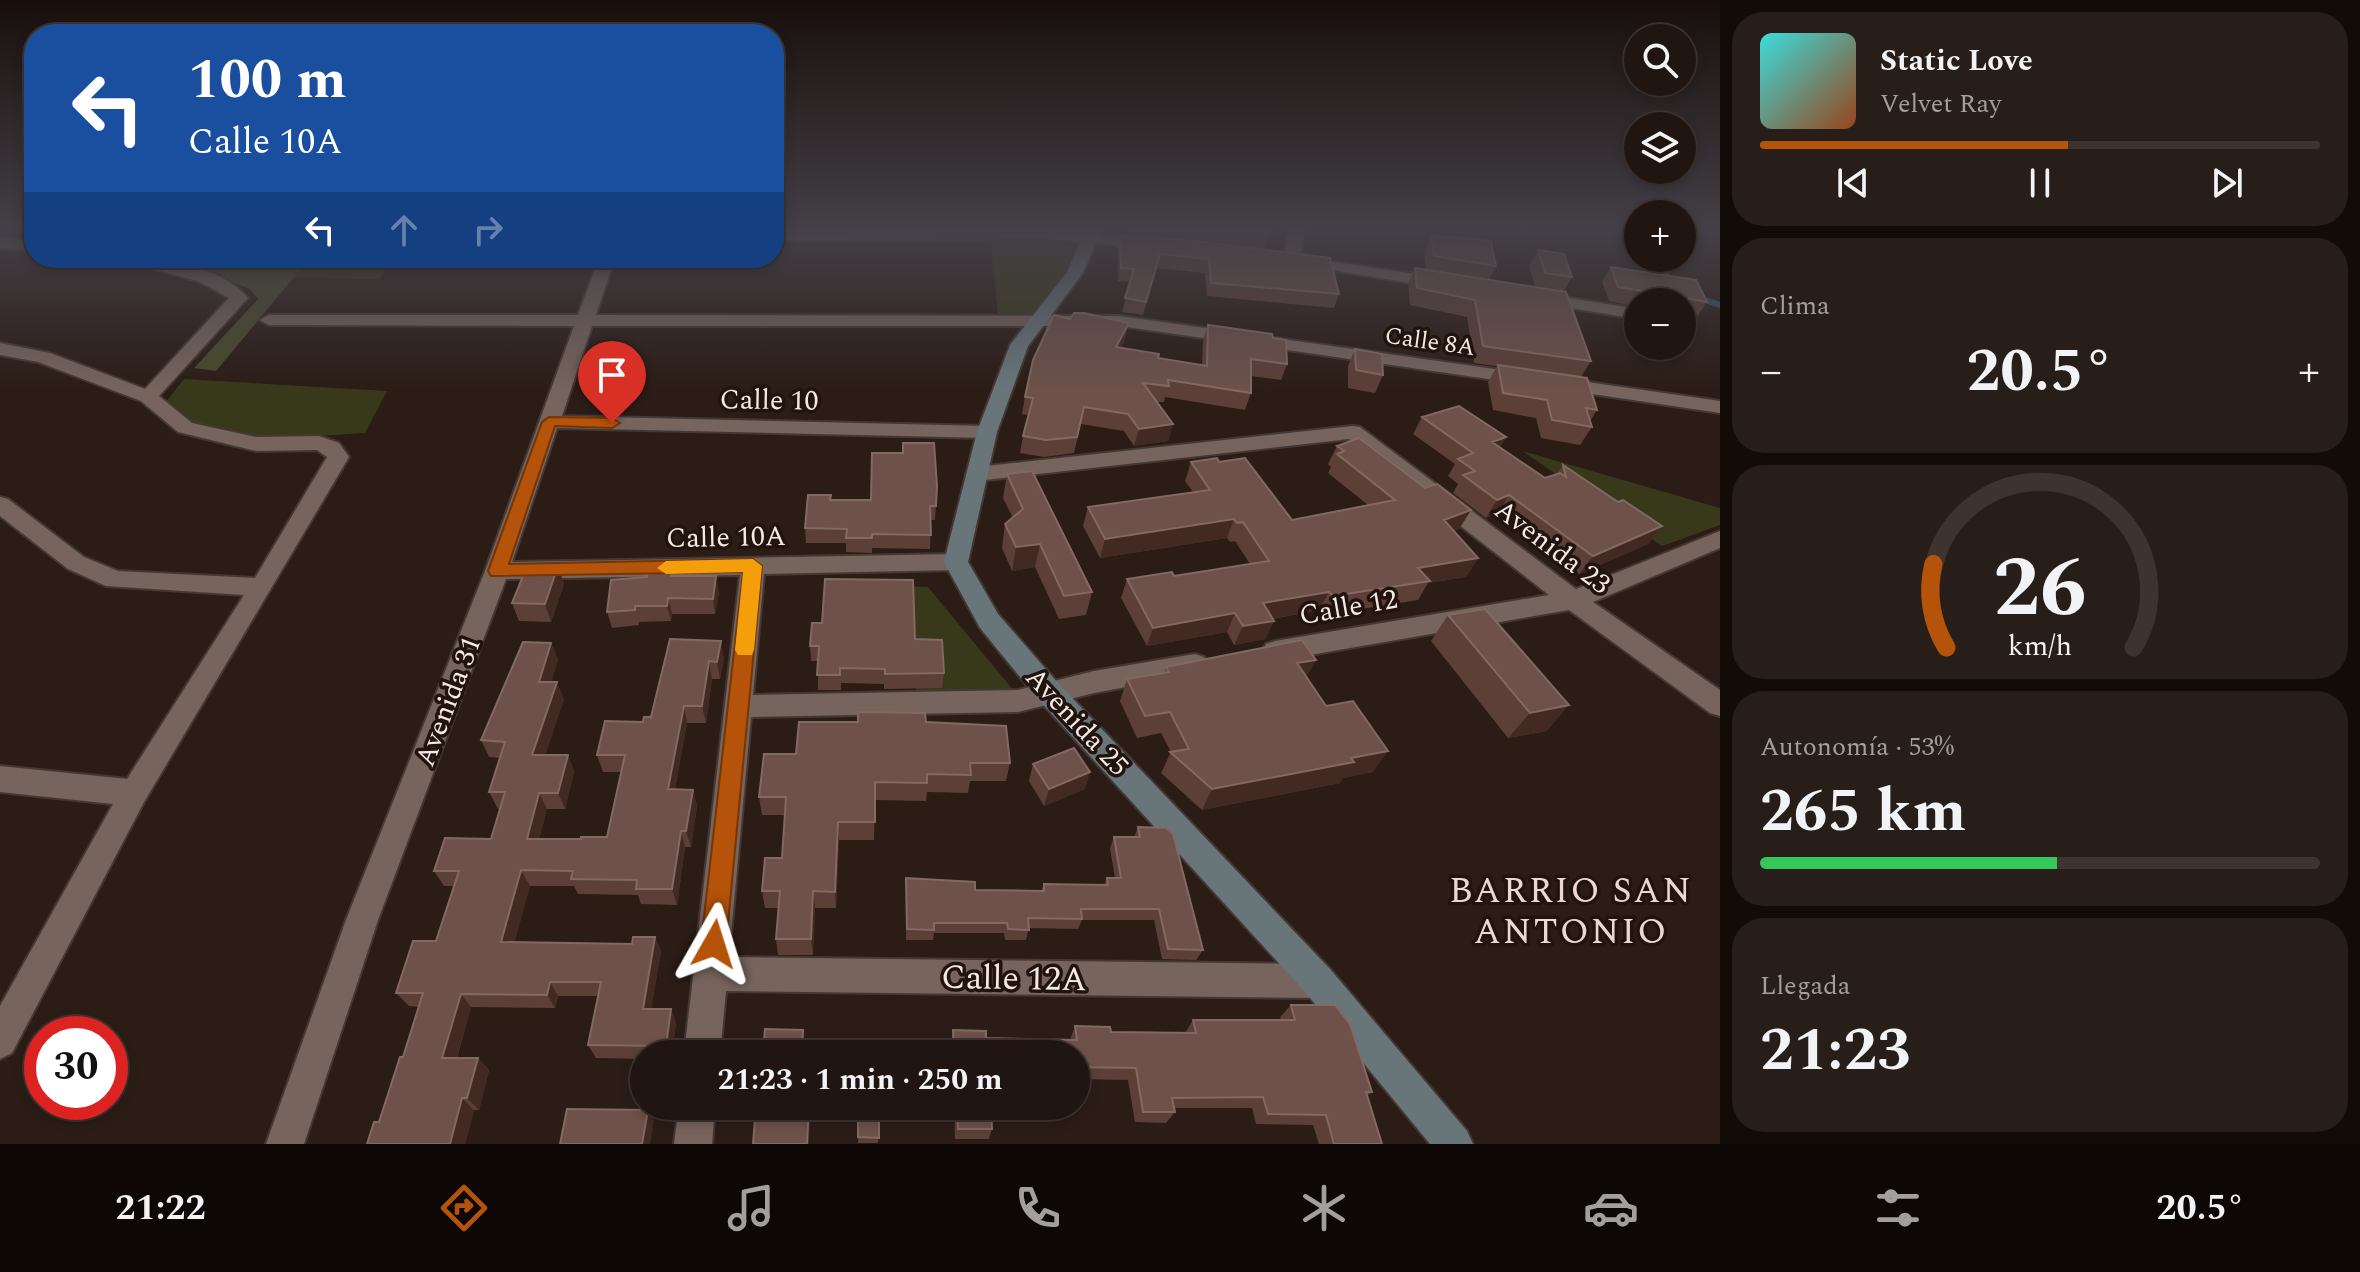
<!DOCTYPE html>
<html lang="es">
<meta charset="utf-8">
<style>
body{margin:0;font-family:Spectral,serif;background:#281e19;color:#f1f3f6;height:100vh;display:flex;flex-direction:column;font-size:30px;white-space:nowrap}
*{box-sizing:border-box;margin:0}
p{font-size:26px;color:#a29f9f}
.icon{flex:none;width:44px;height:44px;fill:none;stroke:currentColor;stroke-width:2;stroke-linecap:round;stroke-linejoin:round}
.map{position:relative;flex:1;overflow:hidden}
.side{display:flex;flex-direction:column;gap:12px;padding:12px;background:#120c09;width:640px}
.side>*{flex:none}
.banner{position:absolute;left:24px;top:24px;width:760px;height:244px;border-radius:32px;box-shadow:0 4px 12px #0003,0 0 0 2px #3d3430;background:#1a4fa0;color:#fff;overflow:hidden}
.controls{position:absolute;left:1624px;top:24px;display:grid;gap:16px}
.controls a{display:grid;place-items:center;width:72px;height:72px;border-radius:50%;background:#201510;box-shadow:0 4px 12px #0003,0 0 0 2px #3d3430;font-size:40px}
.speed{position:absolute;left:24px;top:1016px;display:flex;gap:16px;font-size:40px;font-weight:700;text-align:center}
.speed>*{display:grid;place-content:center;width:104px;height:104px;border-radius:50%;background:#201510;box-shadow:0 4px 12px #0003,0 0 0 2px #3d3430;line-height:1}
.speed .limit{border:12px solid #d22;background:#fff;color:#111}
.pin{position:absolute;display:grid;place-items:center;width:68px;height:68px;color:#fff;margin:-82px -34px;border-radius:50% 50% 50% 0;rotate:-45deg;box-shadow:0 0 8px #0007}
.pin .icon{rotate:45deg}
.me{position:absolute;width:88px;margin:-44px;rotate:6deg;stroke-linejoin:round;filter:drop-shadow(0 0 6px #0008)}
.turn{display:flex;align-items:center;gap:28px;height:168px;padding:0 32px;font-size:36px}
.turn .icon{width:104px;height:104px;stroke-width:2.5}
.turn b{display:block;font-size:56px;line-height:68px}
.lanes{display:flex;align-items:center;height:76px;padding:0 32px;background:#0003;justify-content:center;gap:40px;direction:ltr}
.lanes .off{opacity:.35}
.big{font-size:60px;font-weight:700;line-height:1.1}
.side .tile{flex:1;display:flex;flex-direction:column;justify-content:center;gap:12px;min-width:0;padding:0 28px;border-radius:32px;background:#281e19}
.side .dial{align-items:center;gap:0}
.dial svg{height:208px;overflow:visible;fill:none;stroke:#3d3430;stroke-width:7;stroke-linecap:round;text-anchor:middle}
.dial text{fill:#f1f3f6;stroke:none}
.song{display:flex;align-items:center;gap:24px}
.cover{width:96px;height:96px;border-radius:12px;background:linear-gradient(135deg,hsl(180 70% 55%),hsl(20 70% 35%))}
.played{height:8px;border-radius:4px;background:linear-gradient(90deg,#b45309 55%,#3d3430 55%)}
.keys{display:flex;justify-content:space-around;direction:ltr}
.heat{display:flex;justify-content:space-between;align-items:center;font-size:44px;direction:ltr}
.charge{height:12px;border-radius:6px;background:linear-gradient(90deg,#34c759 53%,#3d3430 0)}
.trip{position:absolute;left:630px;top:1040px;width:460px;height:80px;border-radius:40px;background:#201510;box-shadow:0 4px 12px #0003,0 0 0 2px #3d3430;font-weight:700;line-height:80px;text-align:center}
.dock{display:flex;height:128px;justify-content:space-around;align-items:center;background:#0d0806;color:#a29f9f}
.dock .icon{width:56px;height:56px}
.dock .current{color:#b45309}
.dock b{font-size:36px;color:#f1f3f6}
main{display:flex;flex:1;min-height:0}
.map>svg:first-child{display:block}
.green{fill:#38391a}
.forest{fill:#494a2b}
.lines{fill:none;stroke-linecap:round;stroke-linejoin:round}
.stream{stroke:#305663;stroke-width:6}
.street-casing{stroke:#443834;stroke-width:4}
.secondary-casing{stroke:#443834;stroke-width:4}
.street{fill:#76645d;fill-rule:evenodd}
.secondary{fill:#68767a;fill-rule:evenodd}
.wall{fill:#5c3f37}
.shaded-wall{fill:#422922}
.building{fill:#6d514a;stroke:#826962;stroke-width:2}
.route{fill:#b45309;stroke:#753606;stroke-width:2}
.slow{fill:#f59e0b}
.labels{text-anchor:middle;stroke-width:7;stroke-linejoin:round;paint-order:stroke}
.far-street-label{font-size:24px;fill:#f4e9e4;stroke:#21130d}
.street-label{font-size:28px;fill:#f4e9e4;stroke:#21130d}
.near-street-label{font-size:34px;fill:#f4e9e4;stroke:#21130d}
.near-neighbourhood-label{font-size:36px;letter-spacing:2px;fill:#edd8cf;stroke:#21130d}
</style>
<main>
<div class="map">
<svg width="1720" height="1144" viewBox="0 0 1720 1144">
<rect width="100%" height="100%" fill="#2b1c16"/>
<path class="green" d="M991 240 1080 241 1067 274 1035 316H998Z
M309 258H395L379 279 292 278Z
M184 379 387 391 365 433C307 436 207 450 165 403Z
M1522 451 1720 508V525L1662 546Z
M906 586 928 587 1014 691 917 698Z"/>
<path class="forest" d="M169 258H310L216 371 194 368 258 299 250 289Z"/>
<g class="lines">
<path class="stream" d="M1632 229 1638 233
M1649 258 1674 283
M1699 298 1720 305"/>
<defs>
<path id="street" d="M1049 229 1153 239 1161 244 1153 249 1049 239 774 240V230Z
M1288 229H1304L1301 257 1442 278 1451 283 1442 288 1286 263 1284 260Z
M0 238 34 241V251L0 248Z
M120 258C160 258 220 264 248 298L159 396 192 423 256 437 319 436 339 443 349 457 144 802 12 1053 0 1059V1006L113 804 0 792V766L127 779 244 595 106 586 68 569 0 516V497L8 499 84 557 118 571 255 578 327 457 317 450 256 451 178 432 141 401 38 362 0 355V343L50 353 145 389 229 298 198 281 122 261Z
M599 258H615L596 315 1120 316 1530 374 1533 378 1523 384 1120 326H592L562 416 987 426 997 432 987 438 557 428 512 562 956 554 964 556 968 562 964 568 956 570 764 574 753 695 1018 690 1094 671 1195 654 1204 657 1208 664 1204 671 1195 674 1094 693 1018 712 751 717 729 957 1318 964 1330 969 1335 981 1330 993 1318 998 726 991 720 1054H684L740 575 506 579 378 920 304 1144H266L346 920 485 571 574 326 269 325 260 320 269 315H578Z
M1538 293 1638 309V319L1532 302 1529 298Z
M1682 315 1692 317 1695 321 1692 325H1682Z
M1559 378 1720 401V413L1552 388 1549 384 1552 380Z
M1353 426 1360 427 1576 589 1720 531V548L1593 602 1720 690V716L1710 713 1569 610 1275 661 1266 658 1262 651 1266 644 1275 641 1549 595 1349 439 977 481 969 479 966 474 969 469 977 467Z
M679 1106H715L712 1144H674Z"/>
<path id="secondary" d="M1086 229H1102L1083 273 1028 346 997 432 968 562 998 614 1058 683 1330 969 1467 1131 1473 1144H1430L1306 993 1038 699 980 628 944 562 977 432 1010 345 1067 272Z"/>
</defs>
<use href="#street" class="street-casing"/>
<use href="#secondary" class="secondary-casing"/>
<use href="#street" class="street"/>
<use href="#secondary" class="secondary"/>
</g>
<path class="wall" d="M1130 229H1268L1269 234 1264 249 1232 245 1339 294 1334 308 1207 296 1205 273 1157 268 1143 315 1122 312 1130 282 1118 281V249L1120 235 1178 240 1129 235Z
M1431 235 1496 266 1489 280 1535 287 1529 266 1538 250 1572 277 1563 292 1591 361 1581 377 1597 410 1590 421 1592 427 1580 445 1541 438 1536 418 1493 410 1488 382 1497 366 1474 363 1467 317 1410 305 1408 284 1415 268 1426 270 1424 251Z
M1611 267 1707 302 1697 317 1682 314V302H1638V338L1630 337 1624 320 1633 306 1609 301 1602 282Z
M1208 325 1273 338 1287 364 1281 380 1251 376V393L1245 410 1165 397 1164 402H1157L1173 424 1168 441 1134 446 1124 431 1081 424 1074 453 1044 457 1020 453 1023 436 1029 415 1022 414 1025 397 1125 339 1121 348 1158 358 1202 365 1203 341Z
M1355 349 1383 375 1375 393 1348 388V366Z
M1422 417 1506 437 1500 447 1545 478 1557 474 1563 465 1618 502 1662 526 1648 544 1579 574 1498 513 1486 518 1453 493 1458 484 1448 476 1455 464 1413 434Z
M1337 446 1471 510 1459 529 1453 531 1478 558 1466 577 1428 583 1418 600 1323 615 1319 610 1273 619 1274 621 1265 639 1234 645 1227 632 1147 646 1121 598 1127 579 1174 576 1250 564 1235 541 1230 542 1227 538 1100 558 1083 526 1088 507 1193 492 1185 481 1191 462H1219L1292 520 1368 505 1328 473 1331 467 1328 464Z
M902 453 937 486 935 520H931L930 549 872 548V553L846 552V543H806L805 528 831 500H871Z
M1007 474 1092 592 1086 615 1059 619 1035 567 1012 571 1002 548 1005 524 1013 518 1003 498Z
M558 566 564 584 551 622 519 621 512 603Z
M675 576 719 592 715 614H672L671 621 639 622V625L612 628 607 612Z
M1448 615 1547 731 1508 738 1431 641Z
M670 639 724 659 720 679H712L706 723H687L675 789 693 790 697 806 691 847H685L677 905 641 904 638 895 578 894 574 886H530L514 942 632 944 655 937 661 951 651 1009H671L676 1023 672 1054H644V1059L596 1058 588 1045 598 996H558L555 1008 471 1007 457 1058H478L489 1070 479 1110H474L465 1144H367L379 1122 403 1057 419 1007 409 1006 396 993 436 941 454 886H444L434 871 491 839 500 809H498L489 792 500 758 489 757 481 740 551 643 558 660 551 682 564 699 545 755H568L574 772 565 809H547L539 839H581L607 837 621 772H603L597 755 651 717Z
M915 639 944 673 942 688 884 689V684L841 683V690H818V661H811L810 646Z
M1316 660 1306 677 1373 772 1343 778 1340 783 1202 810 1161 773 1171 752 1161 733 1137 738 1120 701 1127 679 1165 672 1166 667Z
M926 722 1010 763 1006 781H970L968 793 927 792 926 801 875 800 874 840H839L836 908H815L813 955H778L776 939 778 908H765L762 891 782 858 785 815H762L759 797 796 754Z
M1033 764 1085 789 1044 806 1029 781Z
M1138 827 1203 950 1196 960 1162 959 1154 920H1082L1078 929 1029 928 1026 940H1005L1004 933H934L933 940H906V878L975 890 1041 891 1044 884 1104 885 1107 878H1115L1110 848 1114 837H1134Z
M1291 1005 1372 1092 1367 1096 1382 1144H1319L1313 1125 1256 1124 1252 1108H1174L1175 1112 1166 1123 1135 1122 1128 1080 1076 1079V1054H951V1043L953 1030 986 1038 1070 1040 1075 1026 1111 1032 1185 1033 1193 1020H1281L1280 1017Z
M858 1106H879L878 1143H858Z
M954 1106H1043H991L992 1129 989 1139H955Z"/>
<path class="shaded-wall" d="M1129 323 1125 339 1113 364 1116 347Z
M1173 424 1168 441 1134 446 1139 429Z
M1506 437 1495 455 1492 442Z
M1509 495 1498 513 1486 518 1497 500Z
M1471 510 1459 529 1432 539 1444 520Z
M1234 519 1227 538 1100 558 1105 539Z
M1662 526 1648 544 1579 574 1593 556Z
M1040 544 1035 567 1012 571 1016 547Z
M1478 558 1466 577 1428 583 1430 581 1418 568Z
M558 566 564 584 551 622 545 604Z
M716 576 719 592 715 614 713 599Z
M1329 592 1319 610 1254 622 1263 603Z
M668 598 672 614 671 621 667 606Z
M1235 613 1227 632 1147 646 1153 628Z
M1274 621 1265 639 1234 645 1243 626Z
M721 641 724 659 720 679 717 662Z
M551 643 558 660 546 699 539 682Z
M1316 660 1304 681 1297 663Z
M709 661 712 679 706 723 702 706Z
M557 682 564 699 540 772 532 755Z
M1569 705 1547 731 1508 738 1530 713Z
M684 706 687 723 672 806 668 789Z
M1388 751 1373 772 1343 778 1340 783 1202 810 1212 789Z
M568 755 574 772 565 809 558 793Z
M1090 772 1085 789 1044 806 1049 789Z
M693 790 697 806 691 847 686 831Z
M539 793 547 809 535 855 527 839Z
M838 822 839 840 836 908 835 892Z
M681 831 685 847 677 905 672 889Z
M521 870 530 886 511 956 501 942Z
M813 891 815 908 813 955 811 939Z
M655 937 661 951 649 1022 643 1009Z
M550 982 558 996 555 1008 547 995Z
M461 994 471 1007 453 1070 442 1058Z
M671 1009 676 1023 672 1054H669L666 1046Z
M478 1058 489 1070 479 1110 467 1098Z
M462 1098 474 1110 465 1144H450Z
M809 1106H811L809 1144H807Z
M648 1110 654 1121 650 1144H642Z"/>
<path class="building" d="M1220 229H1268L1269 234Z
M1120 235 1204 242 1330 258 1339 294 1211 283 1209 259 1160 254 1146 302 1125 298 1134 269 1121 268Z
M1431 235 1491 241 1496 266 1434 256Z
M1538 250 1564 254 1572 277 1545 273Z
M1611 267 1696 280 1707 302 1652 293 1655 302H1650V292L1618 287Z
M1415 268 1566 292 1591 361 1483 346 1475 300 1417 288Z
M1633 305H1638V316Z
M1074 313H1084L1129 323 1116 347 1159 354 1158 358 1207 366 1208 325 1272 334 1273 338 1286 340 1287 364 1251 359V393L1168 380 1169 386 1143 383 1173 424 1139 429 1128 414 1084 407 1077 437 1046 440 1023 436 1033 398 1025 397 1033 360 1054 315 1070 319Z
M1355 349 1382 354 1383 375 1356 370Z
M1498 365 1587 378 1597 410 1586 408 1592 427 1552 420 1547 400 1503 393Z
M1459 406 1506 437 1492 442 1545 478 1560 473 1566 477 1563 465 1618 502 1623 500 1662 526 1593 556 1509 495 1497 500 1463 475 1475 471 1458 459 1473 453 1422 417Z
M1359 438 1425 488 1437 484 1471 510 1444 520 1478 558 1418 568 1430 581 1333 596 1329 592 1263 603 1274 621 1243 626 1235 613 1153 628 1127 579 1172 572 1174 576 1269 561 1243 522 1237 523 1234 519 1105 539 1088 507 1210 490 1191 462 1217 458 1219 462 1245 458 1292 520 1395 500 1337 454 1344 451 1337 446Z
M903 443H934L937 486 936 506H930L931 535 872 534V538H846L847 529 805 528 808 495H831L830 500H871L872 453H903Z
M1032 471 1092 592 1064 596 1040 544 1016 547 1005 524 1023 509 1007 474Z
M527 566H558L545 604 512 603Z
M649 566H673L671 576H716L713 599 668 598 667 606H635V610L607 612 611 580 647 577Z
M825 579 913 580 915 639 942 640 944 673 885 674V669L840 668V675H817L819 646H810L812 623H822Z
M1485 609 1569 705 1530 713 1448 615Z
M670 639 721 641 717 662 709 661 702 706H684L668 789 693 790 686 831H681L672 889H636L637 880 571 879 573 871 521 870 501 942 632 944 633 937H655L643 1009H671L666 1046 588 1045 601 982H550L547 995 461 994 442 1058H478L467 1098H462L450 1144H367L374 1122H379L400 1057H403L423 993H396L413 941H436L459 871H434L445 838 491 839 505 792H489L505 742 481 740 523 642 551 643 539 682H557L532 755H568L558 793H539L527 839H581V837H607L625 755H597L605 721 643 722 644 717H651Z
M1302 640 1316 660 1297 663 1326 706 1353 701 1388 751 1351 758 1354 762 1212 789 1170 752 1189 749 1170 712 1145 716 1127 679 1169 672 1166 667Z
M858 712 925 713 926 722 1006 726 1010 763H970L971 775 927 774V783L875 782V822H838L835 892 813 891 811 939H776L780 891H762L765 858H782L786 797H759L764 754H796L799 722H858Z
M1074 748 1090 772 1049 789 1033 764Z
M1138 827 1166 828 1173 834 1203 950 1168 949 1159 909H1081L1082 919 1028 918 1029 930 1008 929 1007 923H934V930L907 929 906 878 975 882V890L1044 891V884L1108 885 1107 878H1121L1114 837H1140Z
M1291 1005H1335L1350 1024 1372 1092H1366L1382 1144H1334L1326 1115 1268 1114 1263 1097 1172 1098 1175 1112H1143L1136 1068 1076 1067V1054H954L953 1030 986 1031V1038L1077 1040 1075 1026 1110 1027 1111 1032 1196 1033 1193 1020H1295Z
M765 1029 803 1030 802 1054H763Z
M756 1106H809L807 1144H753Z
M858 1106H879V1138L858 1137Z
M957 1106H991L992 1129H958Z
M567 1109 648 1110 642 1144H560Z"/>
<linearGradient id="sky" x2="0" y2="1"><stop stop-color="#180f0c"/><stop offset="0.59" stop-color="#444047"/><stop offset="1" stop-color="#444047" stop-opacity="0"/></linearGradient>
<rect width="1720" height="389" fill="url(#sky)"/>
<path class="route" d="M549 417 612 418 620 423 612 428 555 426 509 564 753 559 762 566 726 944 723 953 714 956 705 953 701 944 743 572 491 576 488 571 542 422Z"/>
<path class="slow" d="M753 559 762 566 754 650 752 655H738L735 650 743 572 666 574 657 568 666 561Z"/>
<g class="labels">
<g class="far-street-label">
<text transform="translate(1430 341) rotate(8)" y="8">Calle 8A</text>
</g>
<g class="street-label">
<text transform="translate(769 399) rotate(1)" y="10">Calle 10</text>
<text transform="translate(726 536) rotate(-1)" y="10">Calle 10A</text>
<text transform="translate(1553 546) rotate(37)" y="10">Avenida 23</text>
<text transform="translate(1348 606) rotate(-10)" y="10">Calle 12</text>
<text transform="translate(447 701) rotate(-69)" y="10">Avenida 31</text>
<text transform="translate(1078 721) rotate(47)" y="10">Avenida 25</text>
</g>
<g class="near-street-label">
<text transform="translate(1014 977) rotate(1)" y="12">Calle 12A</text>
</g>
<g class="near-neighbourhood-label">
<text x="1571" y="902">BARRIO SAN<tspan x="1571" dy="41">ANTONIO</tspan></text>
</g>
</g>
</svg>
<div class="controls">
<a><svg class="icon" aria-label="search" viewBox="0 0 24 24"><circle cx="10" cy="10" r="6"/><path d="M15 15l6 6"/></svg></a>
<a><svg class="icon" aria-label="layers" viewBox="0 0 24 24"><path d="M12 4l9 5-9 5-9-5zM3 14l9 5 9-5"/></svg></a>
<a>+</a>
<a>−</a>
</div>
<div class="speed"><div class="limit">30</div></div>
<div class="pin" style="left:612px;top:423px;background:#d93025"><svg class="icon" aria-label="arrive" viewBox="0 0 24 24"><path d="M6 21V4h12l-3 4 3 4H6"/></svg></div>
<svg class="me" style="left:714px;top:944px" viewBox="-20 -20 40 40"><path d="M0-17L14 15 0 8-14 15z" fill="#b45309" stroke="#fff" stroke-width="4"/></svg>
<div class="trip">21:23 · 1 min · 250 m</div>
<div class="banner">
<div class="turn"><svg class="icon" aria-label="left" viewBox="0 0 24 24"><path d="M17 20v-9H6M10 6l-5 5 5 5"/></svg><div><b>100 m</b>Calle 10A</div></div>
<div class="lanes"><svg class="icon" aria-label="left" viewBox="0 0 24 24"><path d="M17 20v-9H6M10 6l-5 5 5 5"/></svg><svg class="icon off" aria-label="ahead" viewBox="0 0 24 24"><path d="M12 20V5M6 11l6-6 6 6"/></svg><svg class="icon off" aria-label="right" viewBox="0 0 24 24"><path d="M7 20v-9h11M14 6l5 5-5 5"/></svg></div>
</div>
</div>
<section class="side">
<div class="tile">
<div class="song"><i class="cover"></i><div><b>Static Love</b><p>Velvet Ray</p></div></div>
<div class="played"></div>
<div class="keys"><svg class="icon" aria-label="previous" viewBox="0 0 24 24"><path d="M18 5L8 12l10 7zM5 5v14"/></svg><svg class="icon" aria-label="pause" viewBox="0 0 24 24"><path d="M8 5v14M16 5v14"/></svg><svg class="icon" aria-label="next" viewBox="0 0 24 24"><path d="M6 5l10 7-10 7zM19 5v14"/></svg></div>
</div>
<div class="tile"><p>Clima</p>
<div class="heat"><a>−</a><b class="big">20.5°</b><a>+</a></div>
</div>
<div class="tile dial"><svg viewBox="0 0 100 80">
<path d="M14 69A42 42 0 1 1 86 69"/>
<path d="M14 69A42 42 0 0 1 9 37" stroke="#b45309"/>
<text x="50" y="56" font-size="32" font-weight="700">26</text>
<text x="50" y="72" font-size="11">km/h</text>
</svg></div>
<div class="tile"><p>Autonomía · 53%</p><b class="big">265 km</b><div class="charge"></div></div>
<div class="tile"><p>Llegada</p><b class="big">21:23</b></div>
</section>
</main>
<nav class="dock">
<b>21:22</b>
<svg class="icon current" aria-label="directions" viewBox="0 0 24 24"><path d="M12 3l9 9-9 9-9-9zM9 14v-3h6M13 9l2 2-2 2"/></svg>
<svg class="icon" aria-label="music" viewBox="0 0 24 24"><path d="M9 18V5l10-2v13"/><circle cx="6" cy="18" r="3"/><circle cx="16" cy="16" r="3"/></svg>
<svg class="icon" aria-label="phone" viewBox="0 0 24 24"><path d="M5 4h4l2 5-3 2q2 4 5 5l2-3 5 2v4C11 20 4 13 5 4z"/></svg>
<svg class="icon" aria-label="climate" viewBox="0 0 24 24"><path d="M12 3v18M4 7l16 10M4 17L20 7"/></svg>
<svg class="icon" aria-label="car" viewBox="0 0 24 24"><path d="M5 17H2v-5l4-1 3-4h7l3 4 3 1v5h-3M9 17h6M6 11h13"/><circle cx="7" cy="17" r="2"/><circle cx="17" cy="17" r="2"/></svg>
<svg class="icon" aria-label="filters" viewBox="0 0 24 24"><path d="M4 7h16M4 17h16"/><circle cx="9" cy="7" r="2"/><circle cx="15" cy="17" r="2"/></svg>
<b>20.5°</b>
</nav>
